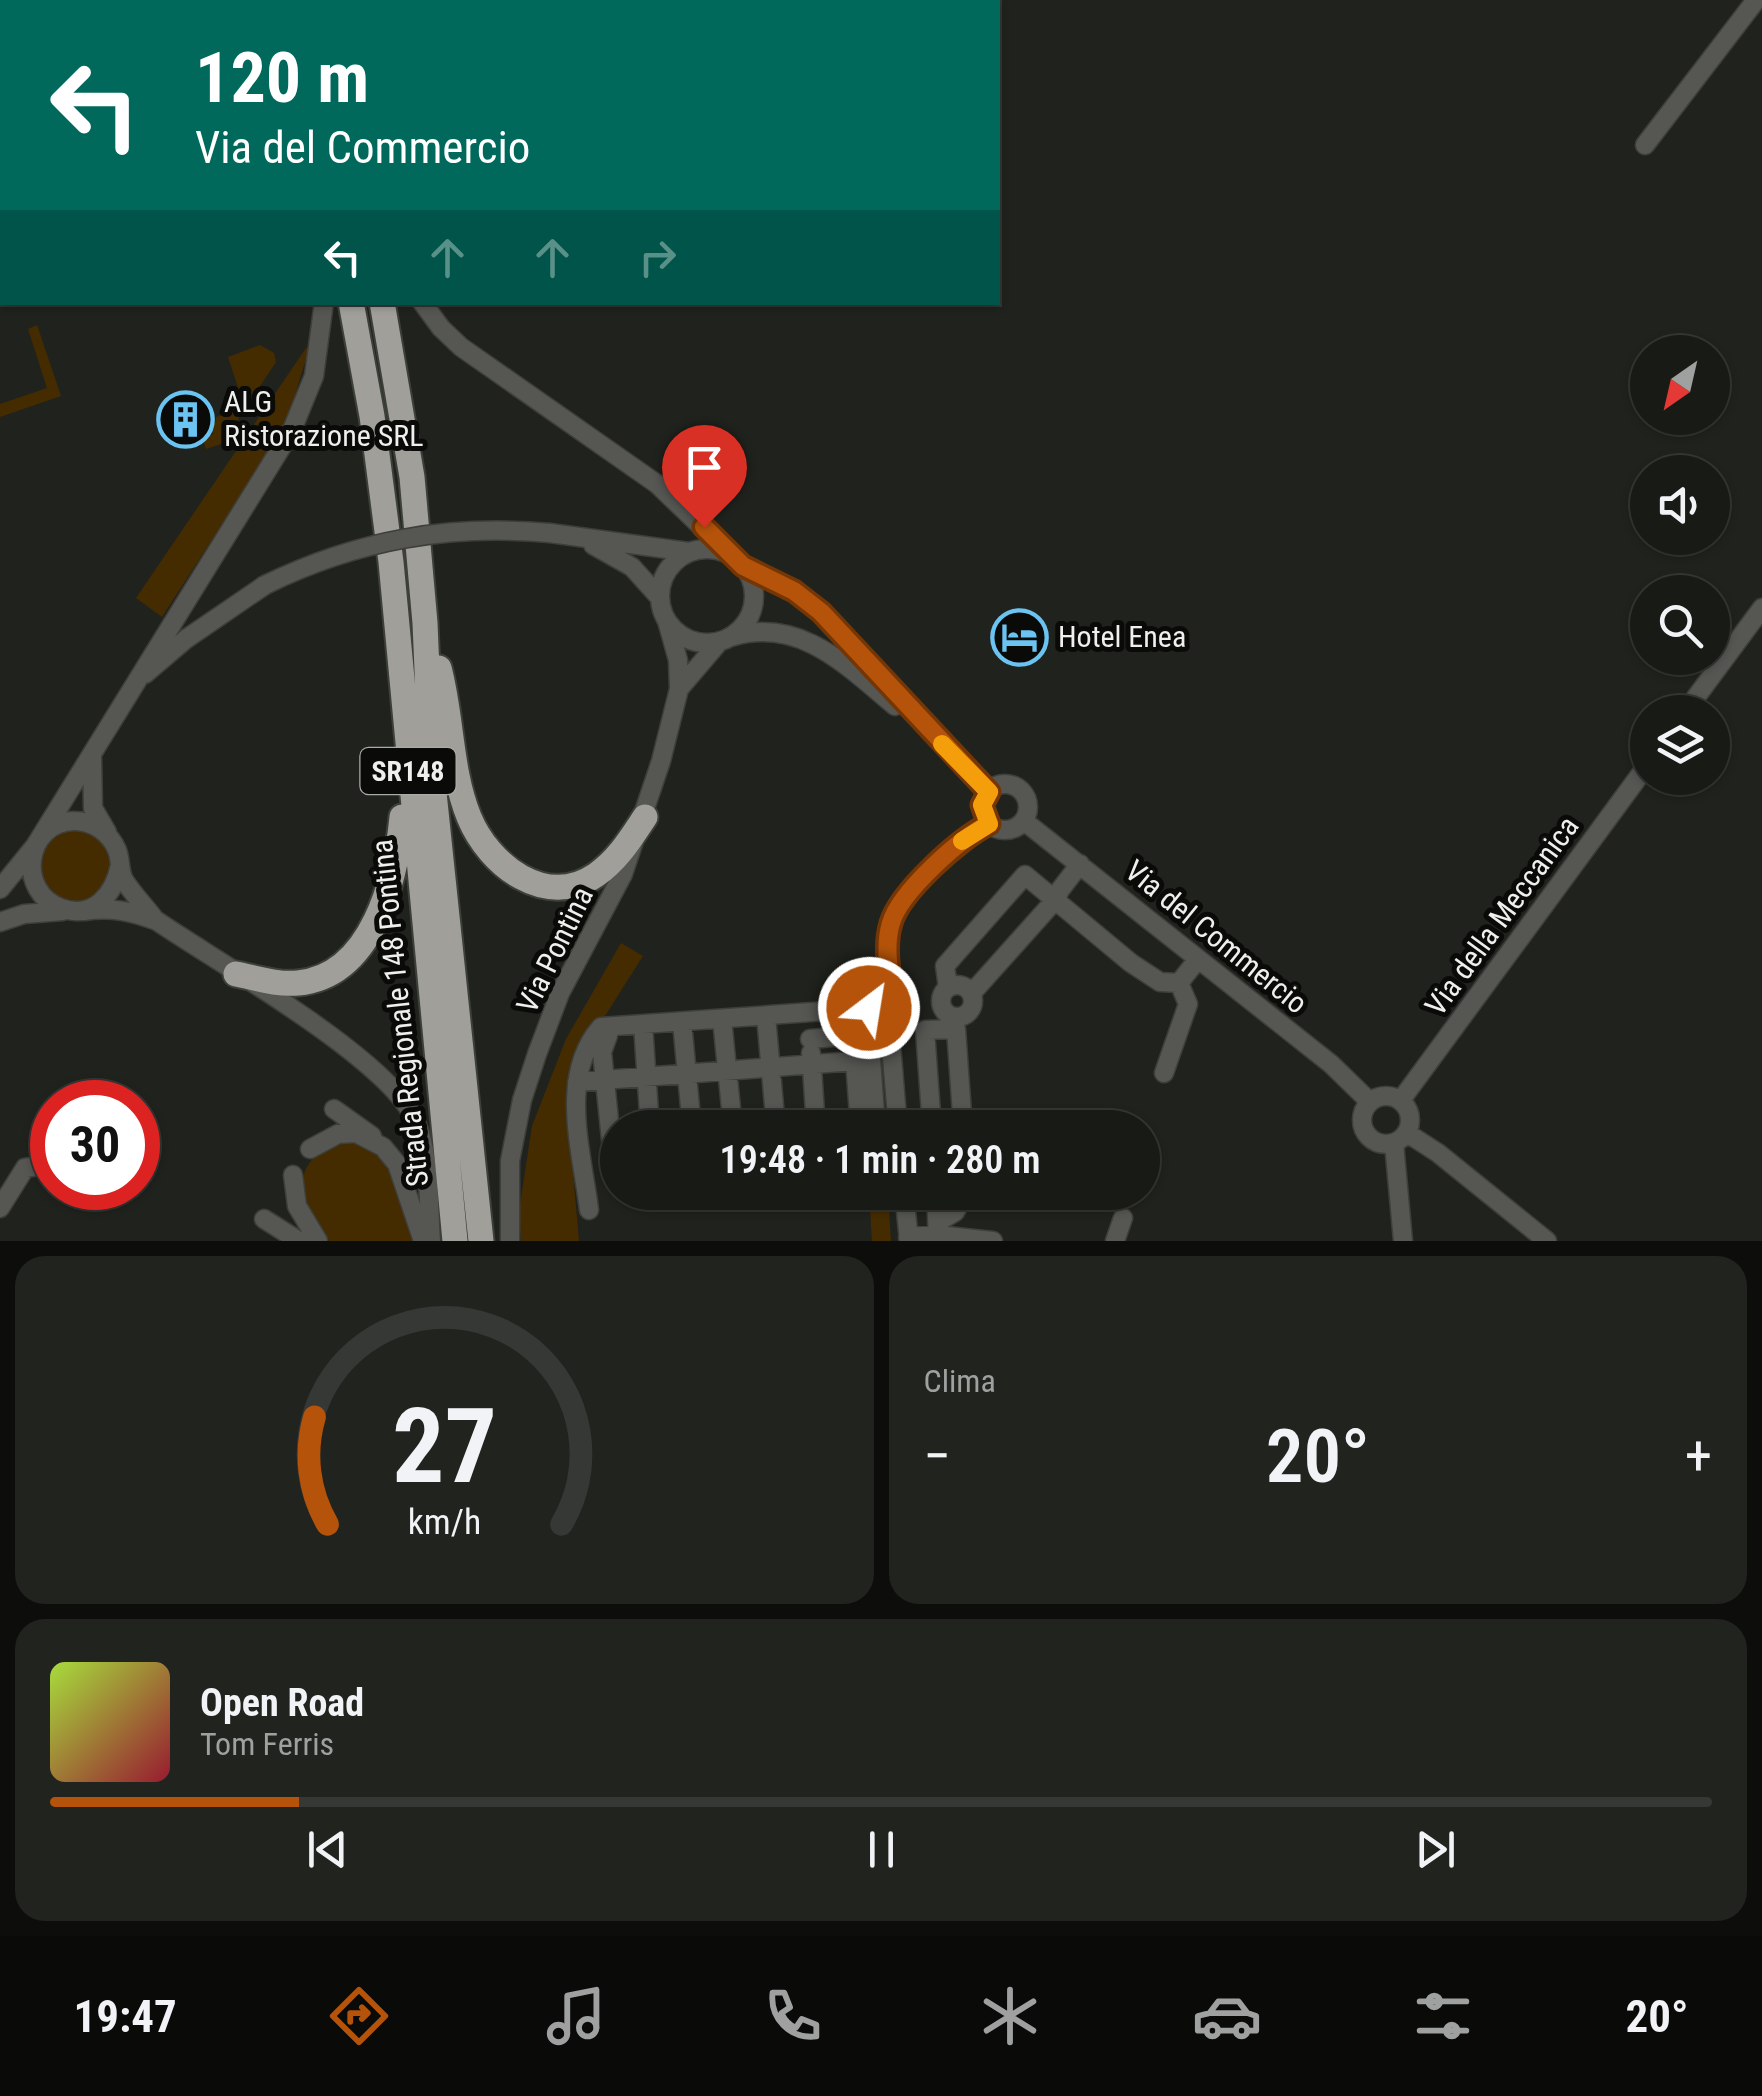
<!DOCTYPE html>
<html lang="it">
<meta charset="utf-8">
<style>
body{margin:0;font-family:"Roboto Condensed",sans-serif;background:#21231f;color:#f1f3f6;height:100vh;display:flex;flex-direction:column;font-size:38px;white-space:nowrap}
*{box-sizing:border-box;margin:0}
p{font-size:32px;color:#9fa1a1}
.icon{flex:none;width:55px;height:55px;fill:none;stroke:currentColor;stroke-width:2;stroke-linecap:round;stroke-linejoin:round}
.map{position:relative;height:1241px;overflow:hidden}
.panel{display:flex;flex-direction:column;gap:15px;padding:15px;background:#0d0e0c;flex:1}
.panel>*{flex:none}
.banner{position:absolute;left:0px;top:0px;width:1000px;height:305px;box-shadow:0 2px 8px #0004,0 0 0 2px #363835;background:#00695c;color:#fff;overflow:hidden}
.needle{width:65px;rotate:214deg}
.fabs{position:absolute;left:1630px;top:335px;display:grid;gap:20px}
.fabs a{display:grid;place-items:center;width:100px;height:100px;border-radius:50%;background:#181a16;box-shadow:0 2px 8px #0004,0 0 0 2px #363835;font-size:50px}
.speed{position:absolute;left:30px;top:1080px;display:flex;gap:20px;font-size:50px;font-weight:700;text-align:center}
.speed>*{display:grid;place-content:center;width:130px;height:130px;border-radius:50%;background:#181a16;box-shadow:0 2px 8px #0004,0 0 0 2px #363835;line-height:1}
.speed .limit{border:15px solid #d22;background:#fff;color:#111}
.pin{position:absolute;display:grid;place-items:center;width:85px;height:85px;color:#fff;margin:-102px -42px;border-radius:50% 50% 50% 0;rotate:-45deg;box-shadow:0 0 10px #0007}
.pin .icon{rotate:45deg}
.me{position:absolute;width:110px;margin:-55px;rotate:31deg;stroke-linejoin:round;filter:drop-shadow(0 0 8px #0008)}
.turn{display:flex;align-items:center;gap:35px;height:210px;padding:0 30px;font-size:45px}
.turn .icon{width:130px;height:130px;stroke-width:2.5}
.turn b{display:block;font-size:70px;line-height:85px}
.lanes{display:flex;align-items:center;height:95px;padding:0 30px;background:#0003;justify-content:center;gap:50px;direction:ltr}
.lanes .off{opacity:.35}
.big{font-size:75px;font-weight:600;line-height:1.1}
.panel .widget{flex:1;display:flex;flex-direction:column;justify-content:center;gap:15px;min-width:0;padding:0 35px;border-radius:30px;background:#21231f}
.panel .dial{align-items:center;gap:0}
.dial svg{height:260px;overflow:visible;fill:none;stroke:#363835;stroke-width:7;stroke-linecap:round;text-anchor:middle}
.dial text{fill:#f1f3f6;stroke:none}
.song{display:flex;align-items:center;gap:30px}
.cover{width:120px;height:120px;border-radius:15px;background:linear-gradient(135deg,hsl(80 70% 55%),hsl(350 70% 35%))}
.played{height:10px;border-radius:5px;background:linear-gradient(90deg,#b45309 15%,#363835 15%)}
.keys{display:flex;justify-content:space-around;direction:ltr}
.heat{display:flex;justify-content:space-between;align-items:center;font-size:55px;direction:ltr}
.panel .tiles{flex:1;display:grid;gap:15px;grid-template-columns:1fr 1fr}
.widget:last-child{grid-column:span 2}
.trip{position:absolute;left:600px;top:1110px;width:560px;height:100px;border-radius:50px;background:#181a16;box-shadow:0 2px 8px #0004,0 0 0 2px #363835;font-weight:600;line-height:100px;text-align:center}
.tabs{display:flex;height:160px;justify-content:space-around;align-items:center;background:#0a0a09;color:#9fa1a1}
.tabs .icon{width:70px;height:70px}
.tabs .on{color:#b45309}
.tabs b{font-size:45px;color:#f1f3f6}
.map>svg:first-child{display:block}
.green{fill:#452c00}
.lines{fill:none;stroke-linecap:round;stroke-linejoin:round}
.minor-casing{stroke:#3d3f3a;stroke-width:21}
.highway-casing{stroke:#3d3f3a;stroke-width:29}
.minor{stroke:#565653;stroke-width:18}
.highway{stroke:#a09f99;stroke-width:25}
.minor-bridge-casing{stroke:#3d3f3a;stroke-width:21;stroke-linecap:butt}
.minor-bridge{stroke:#565653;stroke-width:18}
.route-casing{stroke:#753606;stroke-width:25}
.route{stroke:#b45309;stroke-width:18}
.slow{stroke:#f59e0b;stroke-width:18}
.labels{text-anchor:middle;stroke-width:10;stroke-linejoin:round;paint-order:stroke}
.shield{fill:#0a0b09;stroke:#aaaba9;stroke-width:2.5}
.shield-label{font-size:28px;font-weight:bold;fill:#eff0ed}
.poi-label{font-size:30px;fill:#eff0ed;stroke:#0a0b09;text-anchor:start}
.street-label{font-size:30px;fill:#eff0ed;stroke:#0a0b09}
</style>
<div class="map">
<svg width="1762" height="1241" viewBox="0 0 1762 1241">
<rect width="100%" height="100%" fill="#20221d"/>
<path class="green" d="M37 325 61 396 0 417V404L47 388 28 329Z
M260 345 274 353 276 362 245 409 228 357Z
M306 348 309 349 293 402 297 404 290 419 162 617 136 598Z
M237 410 239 418 221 444 206 449 202 438 213 434 210 423 216 421V417Z
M38 866a37 37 0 1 1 74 0a37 37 0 1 1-74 0Z
M621 943 643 956 577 1060 566 1091 579 1241H521L519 1211 532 1126 566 1039Z
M875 1013a13 13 0 1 1 26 0a13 13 0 1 1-26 0Z
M346 1141C394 1145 400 1203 413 1241H328C294 1203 288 1156 346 1141Z
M869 1193H880L889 1210 891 1241H872Z"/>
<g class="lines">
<defs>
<path id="minor" d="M251 0 252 2
M316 0 317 2
M364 2 370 0
M1645 145 1756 0
M422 302 441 328 461 347 657 484 732 556
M550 533 689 552
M593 545 632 567 660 598
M660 596a47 47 0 1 1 94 0a47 47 0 1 1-94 0Z
M743 566 794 591 821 612 989 792
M731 637C799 616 846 665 895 706
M145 674 186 639 265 585
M679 689 720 641
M1685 712 1762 608
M92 757 93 808 107 832
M982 807a23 23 0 1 1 46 0a23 23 0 1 1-46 0Z
M1024 821 1331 1064 1370 1102
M120 865C114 894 94 920 61 908 16 892 25 822 74 821 93 821 110 833 117 850 121 860 119 871 124 880 132 893 144 905 153 917
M0 889 35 846 292 430 314 376 324 302
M84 911C111 907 131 911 157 921 217 962 389 1059 415 1120 431 1156 428 1202 431 1241
M0 922 24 914 63 911
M941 1001a16 16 0 1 1 32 0a16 16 0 1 1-32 0Z
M948 988 945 966 1025 875 1131 963 1160 982 1179 983
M892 993C889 970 884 946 891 923 900 892 960 838 989 824
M868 1013a20 20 0 1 1 40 0a20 20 0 1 1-40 0Z
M971 994 1056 899 1060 890 1080 864
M766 1016 776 1128
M722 1019 733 1128
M682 1022 692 1128
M643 1024 650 1128
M611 1027 602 1052 613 1159
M890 1033 898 1128
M810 1039 857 1035 870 1045 876 1128
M811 1053 816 1128
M1164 1073 1188 1004 1179 983 1198 959
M577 1082 855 1061 860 1128
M1362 1120a24 24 0 1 1 48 0a24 24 0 1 1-48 0Z
M1401 1100 1648 764
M334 1109 372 1136
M932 1128 925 1030 956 1029 963 1128
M1407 1133 1438 1153 1547 1241
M1394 1143 1403 1241
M310 1149 338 1134 356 1133 383 1147 397 1164 423 1241
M293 1175 297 1206 318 1241
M857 1192V1193
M904 1192 909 1241
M936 1192 938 1241
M0 1208 25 1168 38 1166
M589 1210C582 1152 558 1076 601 1027L869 1008
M264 1219 299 1241
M938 1222 955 1212 966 1192
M908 1237 937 1235 993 1241
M510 1241V1161L522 1100 537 1054 560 993 623 874 661 761 679 689 678 660 667 621
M1115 1241 1123 1218"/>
<path id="highway" d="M272 0 273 2
M294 0 295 2
M351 302 372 416 391 562 455 1241
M382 302 412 477 425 623 431 764 481 1241
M439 668C452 716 450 771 469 817 489 866 546 909 596 875 618 860 631 838 645 817
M236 974C256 978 277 985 298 983 373 976 396 878 402 817"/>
</defs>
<use href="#minor" class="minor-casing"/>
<use href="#highway" class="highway-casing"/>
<use href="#minor" class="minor"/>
<use href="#highway" class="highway"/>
<defs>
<path id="minor-bridge" d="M265 585C357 540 448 524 550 533"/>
</defs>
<use href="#minor-bridge" class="minor-bridge-casing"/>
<use href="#minor-bridge" class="minor-bridge"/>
</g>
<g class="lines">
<defs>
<path id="route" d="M704 527 743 566 794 591 821 612 989 792 982 805 989 824C960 838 900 892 891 923 884 946 889 970 892 993L878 995 869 1008"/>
</defs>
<use href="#route" class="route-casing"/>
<use href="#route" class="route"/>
<path class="slow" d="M942 744 989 792 982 805 989 824 962 841"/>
</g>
<defs>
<symbol id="building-ring" viewBox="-11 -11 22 22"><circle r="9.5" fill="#0a0b09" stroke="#6bc3f2" stroke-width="1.5"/><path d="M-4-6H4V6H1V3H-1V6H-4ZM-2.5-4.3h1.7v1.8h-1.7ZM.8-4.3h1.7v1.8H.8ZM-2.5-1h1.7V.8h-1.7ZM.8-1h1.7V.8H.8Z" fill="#6bc3f2"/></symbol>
<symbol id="hotel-ring" viewBox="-11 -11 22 22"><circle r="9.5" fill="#0a0b09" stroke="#6bc3f2" stroke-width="1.5"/><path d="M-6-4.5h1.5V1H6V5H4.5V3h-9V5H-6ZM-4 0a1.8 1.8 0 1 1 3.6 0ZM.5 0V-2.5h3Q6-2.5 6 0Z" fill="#6bc3f2"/></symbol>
</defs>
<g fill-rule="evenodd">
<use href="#building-ring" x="154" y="388" width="63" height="63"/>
<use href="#hotel-ring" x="988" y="606" width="63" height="63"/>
</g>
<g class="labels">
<rect class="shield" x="360.5" y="748" width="95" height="46" rx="8"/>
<g class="shield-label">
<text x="408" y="781">SR148</text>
</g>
<g class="poi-label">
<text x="224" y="412">ALG<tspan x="224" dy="34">Ristorazione SRL</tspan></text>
<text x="1058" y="647">Hotel Enea</text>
</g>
<g class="street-label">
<text transform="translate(1502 916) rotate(-54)" y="10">Via della Meccanica</text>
<text transform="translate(1216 937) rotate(39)" y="10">Via del Commercio</text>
<text transform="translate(555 950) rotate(-64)" y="10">Via Pontina</text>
<text transform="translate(400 1013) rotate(-96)" y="10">Strada Regionale 148 Pontina</text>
</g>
</g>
</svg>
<div class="fabs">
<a><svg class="needle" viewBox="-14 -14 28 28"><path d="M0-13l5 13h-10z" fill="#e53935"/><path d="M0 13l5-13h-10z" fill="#9fa1a1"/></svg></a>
<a><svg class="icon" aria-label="sound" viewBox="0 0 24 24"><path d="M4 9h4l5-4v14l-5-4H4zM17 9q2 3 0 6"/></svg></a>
<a><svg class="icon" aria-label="search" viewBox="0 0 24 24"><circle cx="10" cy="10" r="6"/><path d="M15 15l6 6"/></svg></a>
<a><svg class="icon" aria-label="layers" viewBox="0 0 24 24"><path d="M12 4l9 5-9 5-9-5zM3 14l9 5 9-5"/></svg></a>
</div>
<div class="speed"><div class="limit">30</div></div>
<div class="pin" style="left:704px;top:527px;background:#d93025"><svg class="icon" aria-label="arrive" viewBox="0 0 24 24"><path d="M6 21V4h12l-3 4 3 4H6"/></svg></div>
<svg class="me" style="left:869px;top:1008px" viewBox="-20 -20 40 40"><circle r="17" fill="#b45309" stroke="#fff" stroke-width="3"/><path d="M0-11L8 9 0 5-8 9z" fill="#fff"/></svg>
<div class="trip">19:48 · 1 min · 280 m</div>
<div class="banner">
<div class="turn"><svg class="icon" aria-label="left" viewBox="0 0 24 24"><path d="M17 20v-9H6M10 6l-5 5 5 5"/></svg><div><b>120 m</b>Via del Commercio</div></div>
<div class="lanes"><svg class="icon" aria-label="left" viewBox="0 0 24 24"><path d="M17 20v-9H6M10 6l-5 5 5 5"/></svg><svg class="icon off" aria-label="ahead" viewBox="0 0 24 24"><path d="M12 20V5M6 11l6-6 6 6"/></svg><svg class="icon off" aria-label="ahead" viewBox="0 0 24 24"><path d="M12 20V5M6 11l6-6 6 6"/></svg><svg class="icon off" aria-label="right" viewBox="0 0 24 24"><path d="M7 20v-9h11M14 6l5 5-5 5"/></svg></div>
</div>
</div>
<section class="panel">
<div class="tiles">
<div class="widget dial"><svg viewBox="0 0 100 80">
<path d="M14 69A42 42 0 1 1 86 69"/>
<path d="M14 69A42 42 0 0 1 10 36" stroke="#b45309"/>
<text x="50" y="56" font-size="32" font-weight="700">27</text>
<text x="50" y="72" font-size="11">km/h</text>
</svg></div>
<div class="widget"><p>Clima</p>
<div class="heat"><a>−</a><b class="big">20°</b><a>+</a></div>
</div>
<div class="widget">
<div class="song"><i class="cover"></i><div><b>Open Road</b><p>Tom Ferris</p></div></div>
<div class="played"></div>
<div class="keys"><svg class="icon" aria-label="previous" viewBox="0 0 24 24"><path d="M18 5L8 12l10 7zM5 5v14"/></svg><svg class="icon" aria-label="pause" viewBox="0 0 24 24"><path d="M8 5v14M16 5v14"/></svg><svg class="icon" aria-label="next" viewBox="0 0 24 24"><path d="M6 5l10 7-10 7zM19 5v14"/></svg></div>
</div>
</div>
</section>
<nav class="tabs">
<b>19:47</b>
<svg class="icon on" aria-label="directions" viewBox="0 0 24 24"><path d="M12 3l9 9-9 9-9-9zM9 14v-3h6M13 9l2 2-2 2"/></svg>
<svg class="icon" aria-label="music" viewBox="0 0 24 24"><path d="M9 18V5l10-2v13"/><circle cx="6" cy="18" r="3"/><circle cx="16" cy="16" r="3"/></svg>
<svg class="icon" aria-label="phone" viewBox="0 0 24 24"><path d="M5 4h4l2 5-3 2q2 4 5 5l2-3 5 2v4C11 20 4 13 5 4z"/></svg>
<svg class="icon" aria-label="climate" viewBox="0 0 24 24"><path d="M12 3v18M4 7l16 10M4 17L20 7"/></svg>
<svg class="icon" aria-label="car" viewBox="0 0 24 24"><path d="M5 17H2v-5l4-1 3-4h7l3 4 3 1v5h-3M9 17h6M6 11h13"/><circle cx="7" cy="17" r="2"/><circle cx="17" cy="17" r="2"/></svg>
<svg class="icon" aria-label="filters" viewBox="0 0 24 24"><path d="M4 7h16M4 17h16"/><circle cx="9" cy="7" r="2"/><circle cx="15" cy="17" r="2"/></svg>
<b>20°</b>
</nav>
